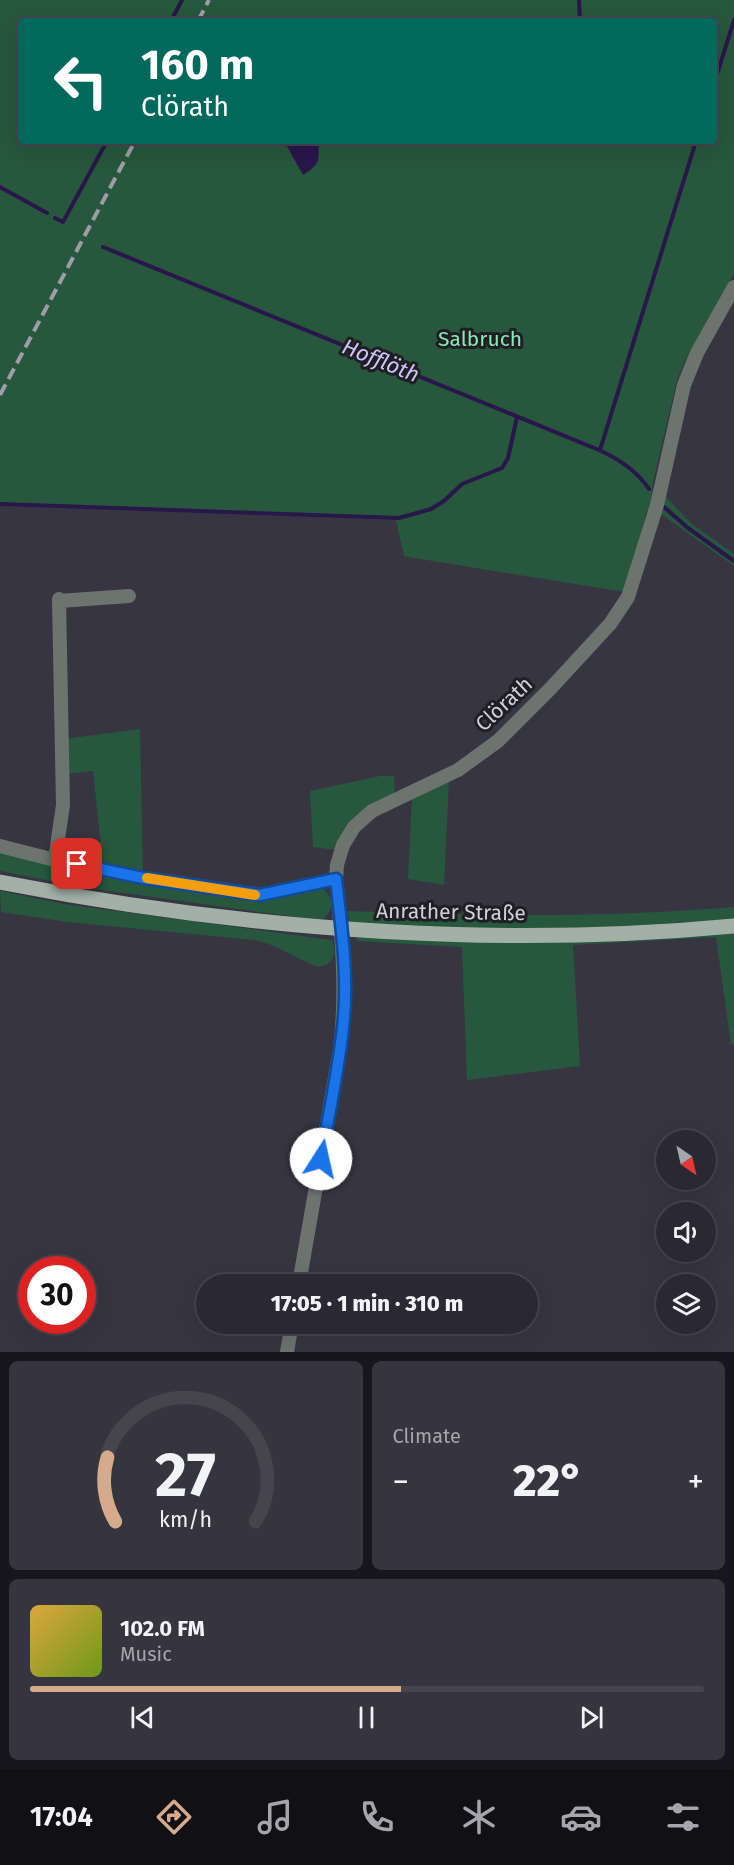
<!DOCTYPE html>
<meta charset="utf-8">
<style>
body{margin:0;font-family:"Fira Sans",sans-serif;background:#36343e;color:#f1f3f6;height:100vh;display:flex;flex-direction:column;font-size:22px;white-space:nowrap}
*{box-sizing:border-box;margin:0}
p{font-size:20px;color:#a5a6ac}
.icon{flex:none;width:33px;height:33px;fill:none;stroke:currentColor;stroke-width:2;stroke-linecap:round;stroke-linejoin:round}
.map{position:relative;height:1352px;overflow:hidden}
.side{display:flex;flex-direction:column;gap:9px;padding:9px;background:#17161c;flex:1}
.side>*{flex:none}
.top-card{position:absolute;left:18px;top:18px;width:699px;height:126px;border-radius:6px;box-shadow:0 6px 24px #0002,0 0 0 2px #46444d;background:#00695c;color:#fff;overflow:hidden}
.needle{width:39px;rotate:146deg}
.fabs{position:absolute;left:656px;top:1130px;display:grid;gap:12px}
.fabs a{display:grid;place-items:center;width:60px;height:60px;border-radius:50%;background:#2a2832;box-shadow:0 6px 24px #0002,0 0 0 2px #46444d;font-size:30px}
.speed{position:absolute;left:18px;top:1256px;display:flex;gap:12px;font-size:30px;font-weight:700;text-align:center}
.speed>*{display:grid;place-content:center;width:78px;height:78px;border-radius:50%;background:#2a2832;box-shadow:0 6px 24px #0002,0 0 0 2px #46444d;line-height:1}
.speed .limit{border:9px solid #d22;background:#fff;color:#111}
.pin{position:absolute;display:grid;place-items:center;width:51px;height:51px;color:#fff;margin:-26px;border-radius:12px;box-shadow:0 3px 9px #0006}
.me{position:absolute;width:66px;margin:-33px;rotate:10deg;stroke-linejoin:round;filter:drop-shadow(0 0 4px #0008)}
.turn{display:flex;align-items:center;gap:21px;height:126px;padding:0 24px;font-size:27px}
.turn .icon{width:78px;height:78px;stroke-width:2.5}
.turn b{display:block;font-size:42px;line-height:51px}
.big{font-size:45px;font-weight:800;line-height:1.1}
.side .card{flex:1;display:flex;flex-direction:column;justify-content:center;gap:9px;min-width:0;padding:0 21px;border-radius:9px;background:#36343e}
.side .dial{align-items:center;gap:0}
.dial svg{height:156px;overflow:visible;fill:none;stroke:#46444d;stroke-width:7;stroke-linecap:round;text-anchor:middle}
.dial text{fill:#f1f3f6;stroke:none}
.song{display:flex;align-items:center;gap:18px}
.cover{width:72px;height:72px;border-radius:9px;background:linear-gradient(135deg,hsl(40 70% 55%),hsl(80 70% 35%))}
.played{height:6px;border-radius:3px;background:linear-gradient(90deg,#d6ab8b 55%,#46444d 55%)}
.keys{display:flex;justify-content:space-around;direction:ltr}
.heat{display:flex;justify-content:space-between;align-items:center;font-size:33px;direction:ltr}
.side .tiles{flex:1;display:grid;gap:9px;grid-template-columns:1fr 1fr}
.card:last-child{grid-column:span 2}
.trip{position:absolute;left:196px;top:1274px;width:342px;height:60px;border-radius:30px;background:#2a2832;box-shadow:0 6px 24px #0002,0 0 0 2px #46444d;font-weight:800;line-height:60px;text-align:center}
.tabs{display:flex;height:96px;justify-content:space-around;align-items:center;background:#111014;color:#a5a6ac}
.tabs .icon{width:42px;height:42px}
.tabs .selected{color:#d6ab8b}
.tabs b{font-size:27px;color:#f1f3f6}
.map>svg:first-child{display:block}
.green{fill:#27573d;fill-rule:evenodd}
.water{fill:#29164b}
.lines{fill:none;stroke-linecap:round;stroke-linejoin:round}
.stream{stroke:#29164b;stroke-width:4}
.minor{stroke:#6d7470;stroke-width:14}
.major{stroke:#a2b0a7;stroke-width:15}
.rail{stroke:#9e9ca7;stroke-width:4;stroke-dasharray:12 6;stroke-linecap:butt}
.route-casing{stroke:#114b97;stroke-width:15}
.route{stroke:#1a73e8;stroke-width:10}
.slow{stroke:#f59e0b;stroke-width:10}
.labels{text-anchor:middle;stroke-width:6;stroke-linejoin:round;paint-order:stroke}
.park-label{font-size:21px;fill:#88eab2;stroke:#1f1e24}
.street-label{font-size:21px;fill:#d1d0d9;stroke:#1f1e24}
.water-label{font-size:22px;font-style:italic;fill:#cfc4f8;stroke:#1f1e24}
</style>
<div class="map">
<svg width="734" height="1352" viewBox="0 0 734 1352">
<rect width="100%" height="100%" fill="#383543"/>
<path class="green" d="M0 0H734V274L686 359 677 380 653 482 651 504 647 510 625 592 408 557 404 556 396 520 0 506ZM21 21H714V141H21Z
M663 494 692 524 734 554V566L661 514Z
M140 729 143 874 103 866 93 771 65 774 64 739Z
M380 776H394L395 794 336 850 313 847 310 791Z
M449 780 444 885 408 879 412 797Z
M0 849 211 892 323 889C334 898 334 910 323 919L317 920 81 887 0 871Z
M0 891 64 904 332 940C338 955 332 968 315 966L269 944 254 940 67 922 1 912Z
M734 907V919L598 928 469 929 350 923 347 911C477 916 605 918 734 907Z
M734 932V1043L731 1045 716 937 573 945 580 1066 467 1080 462 947 356 941 358 937Z"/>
<path class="water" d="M284 141H319C317 161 323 162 303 175Z"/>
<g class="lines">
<path class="stream" d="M579 0 580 21
M171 21 182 0
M714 84 734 20
M0 187 47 213
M55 218 63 222 107 141
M103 247 599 450C619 459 637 471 649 489
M600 450 696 141
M0 504 399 518 431 509 444 501 462 484 502 468 508 458 517 417
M664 507 688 528 734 561"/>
<path class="minor" d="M59 601 129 596
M0 846 55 860 143 878 260 895 336 879
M55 860 63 805 59 599
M299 1284 340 1049C347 992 342 936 336 879L337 865 343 845 354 827 372 811 458 770 498 741 550 689 610 624 628 597 657 505 684 385 697 353 734 287
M287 1352 292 1323"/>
<path class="major" d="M0 882C241 929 489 949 734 926"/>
<path class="rail" d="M198 21 209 0
M0 395 135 141"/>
</g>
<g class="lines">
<defs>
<path id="route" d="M77 864 143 878 260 895 336 879C341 924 348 972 344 1017 340 1065 329 1112 321 1159"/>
</defs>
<use href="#route" class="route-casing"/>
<use href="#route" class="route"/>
<path class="slow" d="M147 878 255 895"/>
</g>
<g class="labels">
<g class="park-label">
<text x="480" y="346">Salbruch</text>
</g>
<g class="street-label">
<text transform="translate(504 704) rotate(-43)" y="7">Clörath</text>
<text transform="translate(451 912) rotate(1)" y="7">Anrather Straße</text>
</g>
<g class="water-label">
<text transform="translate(381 360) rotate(22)" y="8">Hofflöth</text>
</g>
</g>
</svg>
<div class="fabs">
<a><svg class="needle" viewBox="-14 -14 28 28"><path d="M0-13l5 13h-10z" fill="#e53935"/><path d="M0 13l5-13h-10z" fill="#a5a6ac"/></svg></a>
<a><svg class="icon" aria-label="sound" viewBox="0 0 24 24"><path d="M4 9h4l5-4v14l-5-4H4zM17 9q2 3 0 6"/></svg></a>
<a><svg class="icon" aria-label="layers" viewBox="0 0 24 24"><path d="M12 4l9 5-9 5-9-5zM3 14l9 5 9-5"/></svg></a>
</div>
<div class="speed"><div class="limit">30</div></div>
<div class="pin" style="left:77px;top:864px;background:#d93025"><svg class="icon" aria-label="arrive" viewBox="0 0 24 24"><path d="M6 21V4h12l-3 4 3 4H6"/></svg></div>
<svg class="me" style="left:321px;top:1159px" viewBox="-20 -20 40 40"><circle r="19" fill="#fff"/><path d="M0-13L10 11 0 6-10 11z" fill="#1a73e8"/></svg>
<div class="trip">17:05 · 1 min · 310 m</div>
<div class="top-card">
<div class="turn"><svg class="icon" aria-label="left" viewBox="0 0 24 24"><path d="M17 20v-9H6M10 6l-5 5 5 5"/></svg><div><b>160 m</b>Clörath</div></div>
</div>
</div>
<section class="side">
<div class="tiles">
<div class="card dial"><svg viewBox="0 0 100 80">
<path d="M14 69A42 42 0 1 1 86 69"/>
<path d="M14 69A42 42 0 0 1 10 36" stroke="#d6ab8b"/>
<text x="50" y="56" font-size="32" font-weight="700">27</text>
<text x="50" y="72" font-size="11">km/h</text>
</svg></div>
<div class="card"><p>Climate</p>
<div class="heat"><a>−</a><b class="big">22°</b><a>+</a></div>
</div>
<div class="card">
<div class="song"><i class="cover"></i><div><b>102.0 FM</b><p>Music</p></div></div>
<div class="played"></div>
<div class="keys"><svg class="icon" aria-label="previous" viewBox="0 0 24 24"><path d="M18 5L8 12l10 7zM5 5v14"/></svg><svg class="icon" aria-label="pause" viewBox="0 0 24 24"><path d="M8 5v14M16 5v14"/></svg><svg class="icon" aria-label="next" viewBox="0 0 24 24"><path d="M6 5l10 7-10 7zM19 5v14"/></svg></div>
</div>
</div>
</section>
<nav class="tabs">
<b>17:04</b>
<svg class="icon selected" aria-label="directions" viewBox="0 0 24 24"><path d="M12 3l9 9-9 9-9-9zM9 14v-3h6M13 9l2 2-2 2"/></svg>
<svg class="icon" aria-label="music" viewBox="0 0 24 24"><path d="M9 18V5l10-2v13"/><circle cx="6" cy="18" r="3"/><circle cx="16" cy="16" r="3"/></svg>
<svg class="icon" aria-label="phone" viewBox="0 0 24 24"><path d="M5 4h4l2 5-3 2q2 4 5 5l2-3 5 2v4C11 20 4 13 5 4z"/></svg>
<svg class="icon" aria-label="climate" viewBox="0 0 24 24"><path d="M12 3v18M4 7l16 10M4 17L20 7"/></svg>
<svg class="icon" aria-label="car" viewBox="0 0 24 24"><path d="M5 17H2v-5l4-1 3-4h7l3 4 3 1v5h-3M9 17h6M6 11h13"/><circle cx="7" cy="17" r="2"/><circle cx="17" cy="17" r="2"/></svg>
<svg class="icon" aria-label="filters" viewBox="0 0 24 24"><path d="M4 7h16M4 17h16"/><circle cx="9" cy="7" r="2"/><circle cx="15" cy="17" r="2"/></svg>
</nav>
